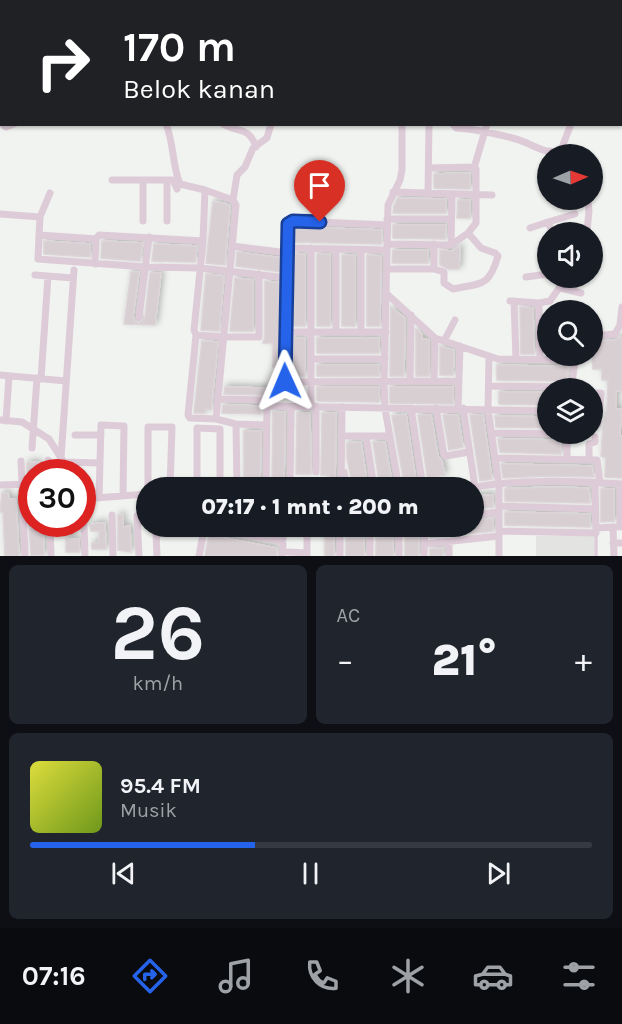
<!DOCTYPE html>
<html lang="id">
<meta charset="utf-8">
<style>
body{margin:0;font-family:Karla,sans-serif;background:#20242c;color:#f1f3f6;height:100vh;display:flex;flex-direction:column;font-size:22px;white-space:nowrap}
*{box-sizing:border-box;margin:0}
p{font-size:20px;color:#9ea1a6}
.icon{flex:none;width:33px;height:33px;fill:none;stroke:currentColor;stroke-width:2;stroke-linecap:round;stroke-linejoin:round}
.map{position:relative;height:556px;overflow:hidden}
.sheet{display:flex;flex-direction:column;gap:9px;padding:9px;background:#0d0f14;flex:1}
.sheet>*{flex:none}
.top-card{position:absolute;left:0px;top:0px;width:622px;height:126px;box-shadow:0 2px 4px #0004;background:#202124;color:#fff;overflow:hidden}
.needle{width:39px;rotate:88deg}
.controls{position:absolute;left:537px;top:144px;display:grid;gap:12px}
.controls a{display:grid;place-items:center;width:66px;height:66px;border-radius:50%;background:#171b24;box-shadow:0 2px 4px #0004;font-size:30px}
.speed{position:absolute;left:18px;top:459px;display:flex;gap:12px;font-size:30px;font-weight:700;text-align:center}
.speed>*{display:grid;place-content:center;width:78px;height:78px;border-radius:50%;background:#171b24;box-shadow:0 2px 4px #0004;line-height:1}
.speed .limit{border:9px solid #d22;background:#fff;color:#111}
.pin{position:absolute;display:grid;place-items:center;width:51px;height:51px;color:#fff;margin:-62px -26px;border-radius:50% 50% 50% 0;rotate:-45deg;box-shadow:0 0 6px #0007}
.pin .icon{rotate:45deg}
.me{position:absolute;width:66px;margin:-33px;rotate:359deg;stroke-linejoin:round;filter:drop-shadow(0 0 4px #0008)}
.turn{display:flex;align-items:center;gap:21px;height:126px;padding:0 24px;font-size:27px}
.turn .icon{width:78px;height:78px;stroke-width:2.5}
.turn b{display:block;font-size:42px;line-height:51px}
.big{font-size:45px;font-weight:800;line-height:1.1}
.sheet .tile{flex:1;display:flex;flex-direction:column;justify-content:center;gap:9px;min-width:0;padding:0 21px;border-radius:9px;background:#20242c}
.sheet .dial{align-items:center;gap:0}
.dial b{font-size:78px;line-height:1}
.song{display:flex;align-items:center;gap:18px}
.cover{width:72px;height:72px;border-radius:9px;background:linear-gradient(135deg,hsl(60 70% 55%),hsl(80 70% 35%))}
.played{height:6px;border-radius:3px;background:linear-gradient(90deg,#2563eb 40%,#363941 40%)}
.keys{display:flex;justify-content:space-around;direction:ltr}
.heat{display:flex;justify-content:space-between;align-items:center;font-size:33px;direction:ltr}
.sheet .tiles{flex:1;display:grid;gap:9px;grid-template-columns:1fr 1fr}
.tile:last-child{grid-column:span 2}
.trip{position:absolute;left:136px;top:477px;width:348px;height:60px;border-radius:30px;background:#171b24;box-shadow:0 2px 4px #0004;font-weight:800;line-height:60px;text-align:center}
.dock{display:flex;height:96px;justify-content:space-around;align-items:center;background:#090b0e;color:#9ea1a6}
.dock .icon{width:42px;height:42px}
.dock .active{color:#2563eb}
.dock b{font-size:27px;color:#f1f3f6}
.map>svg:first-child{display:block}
.education{fill:#e3e4e1}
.building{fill:#d8cfd3;stroke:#dcd4d8;stroke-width:1.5;filter:url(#shadow)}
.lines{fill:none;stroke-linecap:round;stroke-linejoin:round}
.lane{stroke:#decbd8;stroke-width:3}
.street{stroke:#decbd8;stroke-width:7}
.route-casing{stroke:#184099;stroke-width:15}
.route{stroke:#2563eb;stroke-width:10}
</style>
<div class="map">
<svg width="622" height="556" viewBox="0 0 622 556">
<defs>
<filter id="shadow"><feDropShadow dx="2.5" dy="-2.5" stdDeviation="3" flood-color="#0004"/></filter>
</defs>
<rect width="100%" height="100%" fill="#f1f3f0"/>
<path class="education" d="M536 536H598V556H536Z"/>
<path class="building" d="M470 173V189L434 188V174Z
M398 198 446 199V213H393L394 206Z
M458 200H470V218H457Z
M213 202 224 203 230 206 225 265 206 263Z
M393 225H446L445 239 393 238Z
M294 227 382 230 381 244 293 242Z
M44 241 90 244V257L44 254Z
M102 241 143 243 140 261 101 258Z
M154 244 197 246 195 262 152 261Z
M460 246 459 269H448L440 265V250L452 251Z
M393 250H428V263H392Z
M237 252 282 258 281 272 236 266Z
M294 254H305V326H292Z
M317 254H330V326H317Z
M342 255H355V326H342Z
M367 255 381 256 380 326H367Z
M131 272H139L133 316 135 321 139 323 145 318 150 273H161L155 325 124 324Z
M206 274 224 276 219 331 201 330Z
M235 278 253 280V331H230Z
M265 281 281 283 280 367H273V343H263L265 337Z
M391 307 405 318 404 376H390Z
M520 307 533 308 534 354H521Z
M416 329 422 334V339L429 340V376H416Z
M620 337H622V391H616V409H621L622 426H620V436H622V478L605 477 606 458 601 456 603 427 607 408 608 380H602V369H593L592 357V348H596L597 341 615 340Z
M291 338H305V376H291Z
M317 338H379V353H317Z
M202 341 218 342 211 410 205 409V413H194Z
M440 346 454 350 453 375H440Z
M317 365H379V376H317Z
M497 365 540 366H569L566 381 497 380Z
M225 387 267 388 266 395 224 394Z
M317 387H379V402L319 401 317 400Z
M390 387H453V404L390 403Z
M499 392H548V405L499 404Z
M223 405 261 406V414L222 413Z
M273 412H285L284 488H272Z
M297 413H310L311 474H296Z
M322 413H336L335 488H329V475H321Z
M406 414 417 488H405L392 416Z
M418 415H431L438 456 442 461 445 475 433 477 435 488H429Z
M443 415H458L463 447 449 450Z
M470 415H483L492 479 480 481Z
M495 416 548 417V428L496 427Z
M244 431H261L260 488H244Z
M498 439 561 440V454L500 452Z
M361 442 368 488H353L347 458V443Z
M373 442H385L393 488H380Z
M39 462 40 472H32V475H27V463Z
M501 464 592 466 594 477 548 476 503 478Z
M548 487 589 488 590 503 505 501V489Z
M601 489H614V521L601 522Z
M2 493H8L9 499H16L19 556H5L3 512H0Z
M491 495H493V507L474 509V496Z
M505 512 590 514V527L505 525Z
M118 515H123V527L130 526 131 552 118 550Z
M493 518V531L430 538 431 526H474V521Z
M99 523H105L106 549H92V543H99V531H91L90 525Z
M29 524H36V529H43L44 555H31Z
M325 526H334V556H325Z
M209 535 277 548 276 556H205Z
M393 537V556H376V538Z
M405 537H419L418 556H405Z
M346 538H364V556H346Z
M66 539H79V552H66Z
M443 548V556H430V549Z"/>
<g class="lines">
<path class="lane" d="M596 535V556"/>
<path class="street" d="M45 0V2
M75 0 76 2
M239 0V2
M332 0V2
M427 0 428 2
M538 0V2
M129 2V0
M183 2V0
M284 2V0
M507 2V0
M621 103H622
M2 124 6 127 14 124
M166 124C174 143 172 165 180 184L205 190
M223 124C238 133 249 126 256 147
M453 124 456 128C476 129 497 134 516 139 531 143 546 156 561 150L571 124
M474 168 487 124
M112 180H173L177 189
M393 192 492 195
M428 194 429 124
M233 200 237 175 245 167 253 148 267 138 271 124
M0 214 40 217
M387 219H451
M143 221V180
M167 221V180
M548 222 575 214
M387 225 293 221 288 224 285 380 288 382 459 381
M530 228 548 222 552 232
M587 232 589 211 588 200
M39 235 40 217 50 193
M96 239 39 235 38 259 145 267 201 268 287 278
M387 244 451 245 468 233 476 223V169L472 167 429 168
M451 245 452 194
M232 246 288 253
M288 248 387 250
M311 248V406
M95 264 96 239 99 235 203 241
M387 269H434V244
M434 269 444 272V283L453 289C482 283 489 287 498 256L495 253 481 248 468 233
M35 275 73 278
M526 277 548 274
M560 288 581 293
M387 294 435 338 498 359 575 360
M510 301 539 303 550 301 566 278
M514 301 516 359
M539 303 540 360
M139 317 149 237
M286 332H386
M336 332V249
M361 333V250
M196 335 223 337H259V274
M592 336 615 334 620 325 622 307
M444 341 455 320
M489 356 488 410 499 486V556
M311 359H385
M0 375 66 381
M41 379 48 276
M410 381 411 315
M434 381 435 338
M489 386 571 387
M571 388 576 356
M592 393H601V395L598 424
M217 399 264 400 267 402 266 488
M268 406 548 411
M316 406V472
M411 408 423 488
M436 408 444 455 446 456 469 452
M458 408 460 346
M463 408 475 487C522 479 574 481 622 484
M216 419 190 418 188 415 196 335 194 330 203 241 205 190 233 200 236 205 216 419 236 424 267 425
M0 420 22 422 49 439 70 472
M6 421 9 376
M236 424 237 488
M492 433 567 434
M75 435H101
M341 436H390
M366 436 374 488
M32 448 37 378
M61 458 74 270
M496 458 597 460 600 483
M567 458V434
M48 460V472
M589 460V444L595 442V437
M21 461 25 556
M63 462 100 463
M344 472 347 488
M620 484V527
M0 485 32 484
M148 488V427H172L170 488
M197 488V428L220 429V488
M290 488 291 407
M341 488 342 407
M399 488 385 409 384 382 388 205 400 180 402 170V124
M82 494 83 499 147 494
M99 498 101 425 124 426 123 496
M499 506 595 509
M82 514 83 499
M112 515 113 556
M474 515 499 512
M137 516 139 556
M50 524 51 556
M84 525 85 556
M613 527 614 556
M596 528 616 527
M499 531 596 533 595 483
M340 533 425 531
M258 535V526
M283 539V526
M613 543H622
M425 544 499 536
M288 552 307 553
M157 556 156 533 157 530 162 529H204L278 540 283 544 282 556
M199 556 204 529
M307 556V526
M340 556V526
M370 556V533
M399 556V532
M424 556 425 526
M449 556V542"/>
</g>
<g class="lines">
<defs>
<path id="route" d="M285 381 288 224 293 221 320 222"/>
</defs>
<use href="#route" class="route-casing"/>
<use href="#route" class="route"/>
</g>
</svg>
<div class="controls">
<a><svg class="needle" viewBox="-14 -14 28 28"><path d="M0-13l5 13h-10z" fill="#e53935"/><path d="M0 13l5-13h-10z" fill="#9ea1a6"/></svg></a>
<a><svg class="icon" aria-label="sound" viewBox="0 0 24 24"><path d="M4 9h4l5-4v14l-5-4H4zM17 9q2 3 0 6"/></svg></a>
<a><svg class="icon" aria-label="search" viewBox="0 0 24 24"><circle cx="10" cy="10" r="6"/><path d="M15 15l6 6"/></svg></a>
<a><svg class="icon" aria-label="layers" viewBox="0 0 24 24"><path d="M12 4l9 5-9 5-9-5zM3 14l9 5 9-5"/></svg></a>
</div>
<div class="speed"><div class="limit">30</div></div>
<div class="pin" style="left:320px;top:222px;background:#d93025"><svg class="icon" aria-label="arrive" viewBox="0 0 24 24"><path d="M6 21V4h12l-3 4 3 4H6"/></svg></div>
<svg class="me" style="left:285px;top:381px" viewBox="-20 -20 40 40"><path d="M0-17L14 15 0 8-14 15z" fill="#2563eb" stroke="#fff" stroke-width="4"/></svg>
<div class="trip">07:17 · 1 mnt · 200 m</div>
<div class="top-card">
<div class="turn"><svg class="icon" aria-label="right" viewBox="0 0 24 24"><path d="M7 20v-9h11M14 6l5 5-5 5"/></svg><div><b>170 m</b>Belok kanan</div></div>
</div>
</div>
<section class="sheet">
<div class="tiles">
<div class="tile dial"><b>26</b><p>km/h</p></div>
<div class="tile"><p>AC</p>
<div class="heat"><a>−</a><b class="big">21°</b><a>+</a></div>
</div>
<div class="tile">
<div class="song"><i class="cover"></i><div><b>95.4 FM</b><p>Musik</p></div></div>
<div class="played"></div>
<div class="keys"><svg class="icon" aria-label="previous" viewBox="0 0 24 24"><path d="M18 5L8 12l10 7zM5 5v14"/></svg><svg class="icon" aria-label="pause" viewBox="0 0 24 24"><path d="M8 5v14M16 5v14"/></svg><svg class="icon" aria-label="next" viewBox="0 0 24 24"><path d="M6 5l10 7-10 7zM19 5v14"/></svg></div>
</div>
</div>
</section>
<nav class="dock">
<b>07:16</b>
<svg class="icon active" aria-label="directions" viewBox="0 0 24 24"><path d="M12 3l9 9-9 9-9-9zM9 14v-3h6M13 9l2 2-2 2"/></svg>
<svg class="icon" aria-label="music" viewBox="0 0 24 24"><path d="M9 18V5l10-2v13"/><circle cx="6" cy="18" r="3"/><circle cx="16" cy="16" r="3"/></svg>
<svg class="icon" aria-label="phone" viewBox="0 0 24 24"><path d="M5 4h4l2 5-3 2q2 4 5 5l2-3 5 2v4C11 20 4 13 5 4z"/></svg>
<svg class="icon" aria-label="climate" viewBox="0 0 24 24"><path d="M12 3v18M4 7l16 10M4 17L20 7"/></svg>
<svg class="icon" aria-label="car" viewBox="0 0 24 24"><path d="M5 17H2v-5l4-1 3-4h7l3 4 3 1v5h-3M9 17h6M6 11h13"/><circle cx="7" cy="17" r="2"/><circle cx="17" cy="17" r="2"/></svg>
<svg class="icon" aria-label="filters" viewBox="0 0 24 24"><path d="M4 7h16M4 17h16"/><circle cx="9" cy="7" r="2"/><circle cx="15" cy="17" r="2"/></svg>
</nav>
